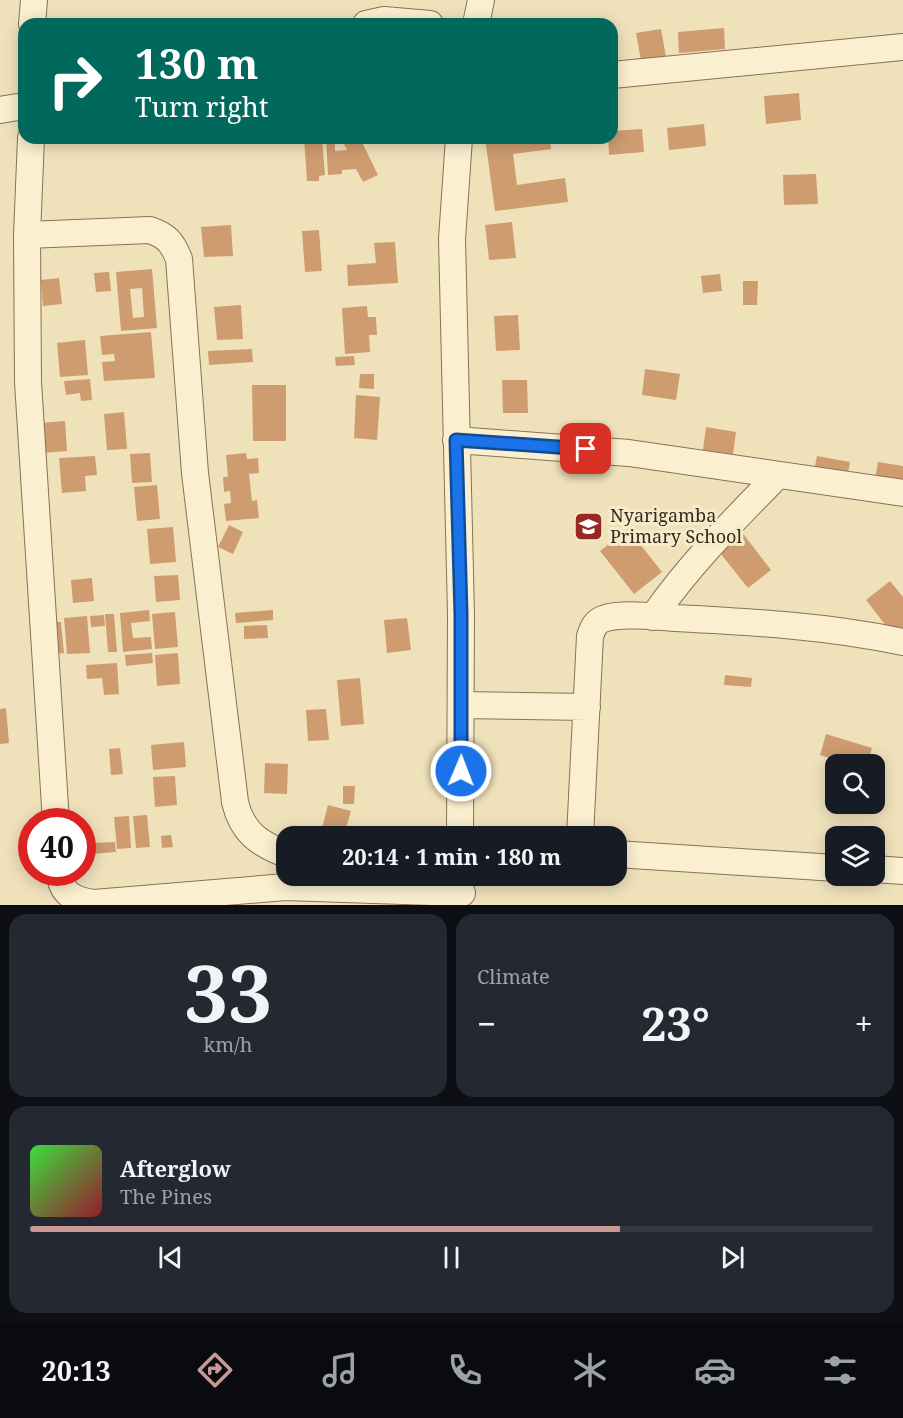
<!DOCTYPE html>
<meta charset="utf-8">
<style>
body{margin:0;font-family:"Noto Serif",serif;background:#242831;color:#f1f3f6;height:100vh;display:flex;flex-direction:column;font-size:22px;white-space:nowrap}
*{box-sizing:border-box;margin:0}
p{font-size:20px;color:#9ea1a6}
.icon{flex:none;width:33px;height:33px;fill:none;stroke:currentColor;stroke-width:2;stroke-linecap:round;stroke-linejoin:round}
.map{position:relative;height:905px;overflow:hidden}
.sheet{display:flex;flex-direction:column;gap:9px;padding:9px;background:#0d0f14;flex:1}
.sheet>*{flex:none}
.guide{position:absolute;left:18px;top:18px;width:600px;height:126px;border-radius:18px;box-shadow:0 3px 15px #0003;background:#00695c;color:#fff;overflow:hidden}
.tools{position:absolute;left:825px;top:754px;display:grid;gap:12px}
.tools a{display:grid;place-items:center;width:60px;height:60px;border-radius:12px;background:#171b24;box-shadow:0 3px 15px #0003;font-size:30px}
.speed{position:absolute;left:18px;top:808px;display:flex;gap:12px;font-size:30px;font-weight:700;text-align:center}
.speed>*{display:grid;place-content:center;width:78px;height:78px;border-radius:50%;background:#171b24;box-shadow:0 3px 15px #0003;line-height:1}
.speed .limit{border:9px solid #d22;background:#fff;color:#111}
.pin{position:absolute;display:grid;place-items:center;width:51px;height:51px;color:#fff;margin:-26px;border-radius:12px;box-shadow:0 3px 9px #0006}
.me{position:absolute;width:66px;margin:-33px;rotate:1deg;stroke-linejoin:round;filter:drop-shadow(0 0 4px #0008)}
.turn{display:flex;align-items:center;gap:21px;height:126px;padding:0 18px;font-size:27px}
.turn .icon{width:78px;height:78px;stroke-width:2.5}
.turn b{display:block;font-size:42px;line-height:51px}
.big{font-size:45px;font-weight:700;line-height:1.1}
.sheet .card{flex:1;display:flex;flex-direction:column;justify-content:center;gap:9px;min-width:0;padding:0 21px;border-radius:18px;background:#242831}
.sheet .dial{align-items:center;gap:0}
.dial b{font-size:78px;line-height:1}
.song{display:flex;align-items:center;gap:18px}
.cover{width:72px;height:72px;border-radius:9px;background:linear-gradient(135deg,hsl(120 70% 55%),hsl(350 70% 35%))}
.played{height:6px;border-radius:3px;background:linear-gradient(90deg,#c89897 70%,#363941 70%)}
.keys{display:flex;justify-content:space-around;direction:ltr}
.heat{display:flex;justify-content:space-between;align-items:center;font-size:33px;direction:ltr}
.sheet .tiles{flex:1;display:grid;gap:9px;grid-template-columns:1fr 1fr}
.card:last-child{grid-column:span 2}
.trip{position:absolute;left:276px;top:826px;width:351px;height:60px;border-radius:18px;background:#171b24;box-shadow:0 3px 15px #0003;font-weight:700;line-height:60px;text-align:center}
.tab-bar{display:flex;height:96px;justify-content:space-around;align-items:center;background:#090b0e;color:#9ea1a6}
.tab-bar .icon{width:42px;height:42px}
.tab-bar .on{color:#c89897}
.tab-bar b{font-size:27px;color:#f1f3f6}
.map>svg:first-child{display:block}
.building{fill:#cf9c70;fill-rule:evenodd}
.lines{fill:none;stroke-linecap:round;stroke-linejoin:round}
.minor-casing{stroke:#877255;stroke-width:28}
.minor{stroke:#faefcf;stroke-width:26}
.route-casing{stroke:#114b97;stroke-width:15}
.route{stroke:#1a73e8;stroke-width:10}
.labels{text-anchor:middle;stroke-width:6;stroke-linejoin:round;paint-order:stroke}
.poi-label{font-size:18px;fill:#35291a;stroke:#f6eccb;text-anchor:start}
</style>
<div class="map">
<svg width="903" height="905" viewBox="0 0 903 905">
<rect width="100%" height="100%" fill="#efe2bb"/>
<path class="building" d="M724 28 725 49 679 53 678 32Z
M661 29 666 57 641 61 636 33Z
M799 93 801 120 766 124 764 96Z
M704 124 706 146 669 150 667 128Z
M642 129 644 152 609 155 608 138H612V131Z
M304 138H322L325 175 319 176V181H307Z
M326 138H335V151L347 150 341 138H360L378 175 363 182 356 169 342 170V174L328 175Z
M485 138H550L551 149 513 154 517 185 565 178 568 202 495 211Z
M816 174 818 204 784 205 783 175Z
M512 222 516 258 489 260 485 225Z
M231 225 233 256 204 257 201 227Z
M319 230 322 271 305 272 302 231Z
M395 242 398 283 348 286 347 265 376 263 374 243Z
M152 269 157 328 121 331 116 272ZM142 288 144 317 133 318 130 289Z
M109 272 111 291 96 292 94 273Z
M720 274 722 291 703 293 701 276Z
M59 278 62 304 43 306 41 280Z
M743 281H758L757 305H743Z
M241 305 243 339 217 340 214 307Z
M367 306 368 317H376L377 335H369L370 352 345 354 342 308Z
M518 315 520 350 496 351 494 316Z
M151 332 155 378 104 381 102 362 115 361 114 354 102 355 100 336Z
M85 340 88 375 60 377 57 343Z
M252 349 253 362 209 365 208 351Z
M354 356 355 365 336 366 335 357Z
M645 369 680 374 676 400 642 395Z
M360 374H374V389L359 388Z
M90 379 92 400 81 401 80 393 66 395 64 381Z
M502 380H527L528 413H503Z
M252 385H286V441H253Z
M356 395 380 397 377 440 354 438Z
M124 412 127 449 107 450 104 414Z
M65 421 67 451 43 453 40 423Z
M706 427 736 432 733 454 703 450Z
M150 453 152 482 132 483 130 454Z
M246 453 247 459 258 458 259 473 249 474 252 501 257 500 259 518 226 521 224 504 231 503 230 491 224 492 223 477H228L226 455Z
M95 456 97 475 85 476 86 491 62 493 59 458Z
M817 456 850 462 846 483 813 476Z
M878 462 903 466V489L874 485Z
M157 485 160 519 137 521 134 487Z
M229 525 243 532 233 554 218 547Z
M173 527 176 562 150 564 147 529Z
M628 529 662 572 634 594 600 551Z
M741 531 771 570 748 588 717 549Z
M178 575 180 600 156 602 154 576Z
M92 578 94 601 73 603 71 580Z
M890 581 903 597V629L894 636 866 600Z
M149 610 150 621 131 623 133 638 151 637 152 649 123 652 120 613Z
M273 610V620L236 623 235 613Z
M175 612 178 647 155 649 152 614Z
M114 614 117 652H108L105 614Z
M104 615 105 626 91 627 90 616Z
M87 616 90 653 67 654 64 618Z
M407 618 411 650 387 653 384 620Z
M50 622H61L64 653 53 654Z
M267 625 268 638 244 639V626Z
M152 653 153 663 126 666 125 655Z
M178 653 180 684 157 686 155 655Z
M117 663 119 694 104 695 102 678 87 679 86 665Z
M725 675 752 678 751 687 724 685Z
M360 678 364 724 341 726 337 680Z
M6 708 9 743 0 744V709Z
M326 709 329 740 308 741 306 710Z
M826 734 872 748 867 765H853L820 755Z
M184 742 186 767 153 770 151 745Z
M120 748 123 774 111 775 109 749Z
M265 763 288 764 287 794 264 793Z
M175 776 177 805 155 807 153 777Z
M343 786H355L354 804H343Z
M328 805 351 811 344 835 322 828Z
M147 815 150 847 136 848 133 816Z
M129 816 131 848 117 849 114 817Z
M171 835 173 847 162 848 161 836Z
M115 842 116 852 92 854 91 843Z"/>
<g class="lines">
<defs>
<path id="minor" d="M32 24 34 0
M366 24 384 20 430 24
M476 24 481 0
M612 75 903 47
M0 110 24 106
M31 138 27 235 28 382 56 822
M459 138 452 239 461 614 460 837
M27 235 150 230C167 236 172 242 179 259L195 473 235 802C242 832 259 844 286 854
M456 440 629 453 903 493
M653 617C689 565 733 521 777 476
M462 705 587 707
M580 837 590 636C593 628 595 622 603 619 621 612 657 617 676 618 752 622 828 626 903 642
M616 854 836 868
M874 869 903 871
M60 873C61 894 74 900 94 903L285 887 462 893"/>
</defs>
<use href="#minor" class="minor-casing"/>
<use href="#minor" class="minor"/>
</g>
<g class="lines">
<defs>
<path id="route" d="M461 771V614L456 440 586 449"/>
</defs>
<use href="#route" class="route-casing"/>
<use href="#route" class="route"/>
</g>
<defs>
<symbol id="school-square" viewBox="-11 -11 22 22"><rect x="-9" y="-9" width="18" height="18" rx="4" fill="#972823" stroke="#f6eccb"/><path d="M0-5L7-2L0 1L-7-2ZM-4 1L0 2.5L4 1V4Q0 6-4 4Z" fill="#fff"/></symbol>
</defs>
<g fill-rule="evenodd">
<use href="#school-square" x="572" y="510" width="33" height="33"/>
</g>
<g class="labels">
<g class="poi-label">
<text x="610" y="522">Nyarigamba<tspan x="610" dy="21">Primary School</tspan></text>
</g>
</g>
</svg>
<div class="tools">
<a><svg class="icon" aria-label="search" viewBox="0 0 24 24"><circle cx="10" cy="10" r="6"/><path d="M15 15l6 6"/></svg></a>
<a><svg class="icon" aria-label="layers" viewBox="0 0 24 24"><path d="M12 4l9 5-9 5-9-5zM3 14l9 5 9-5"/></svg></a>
</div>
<div class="speed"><div class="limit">40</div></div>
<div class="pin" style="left:586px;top:449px;background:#d93025"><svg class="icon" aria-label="arrive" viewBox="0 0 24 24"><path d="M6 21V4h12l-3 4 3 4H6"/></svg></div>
<svg class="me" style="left:461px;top:771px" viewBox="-20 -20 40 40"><circle r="17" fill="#1a73e8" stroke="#fff" stroke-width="3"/><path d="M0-11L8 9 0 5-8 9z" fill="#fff"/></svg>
<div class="trip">20:14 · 1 min · 180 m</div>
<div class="guide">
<div class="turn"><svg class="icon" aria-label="right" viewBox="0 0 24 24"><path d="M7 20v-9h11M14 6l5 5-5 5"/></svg><div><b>130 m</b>Turn right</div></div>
</div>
</div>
<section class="sheet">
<div class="tiles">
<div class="card dial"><b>33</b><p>km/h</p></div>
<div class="card"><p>Climate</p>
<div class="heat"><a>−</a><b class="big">23°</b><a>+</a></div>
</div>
<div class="card">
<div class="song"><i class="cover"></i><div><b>Afterglow</b><p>The Pines</p></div></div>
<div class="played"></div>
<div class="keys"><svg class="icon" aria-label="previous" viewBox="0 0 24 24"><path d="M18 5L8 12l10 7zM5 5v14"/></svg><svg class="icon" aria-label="pause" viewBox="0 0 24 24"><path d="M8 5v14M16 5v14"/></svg><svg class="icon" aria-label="next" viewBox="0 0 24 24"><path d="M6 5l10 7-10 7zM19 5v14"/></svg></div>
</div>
</div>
</section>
<nav class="tab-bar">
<b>20:13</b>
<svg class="icon on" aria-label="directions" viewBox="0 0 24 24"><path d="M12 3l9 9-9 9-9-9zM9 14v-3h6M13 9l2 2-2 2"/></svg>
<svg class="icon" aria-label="music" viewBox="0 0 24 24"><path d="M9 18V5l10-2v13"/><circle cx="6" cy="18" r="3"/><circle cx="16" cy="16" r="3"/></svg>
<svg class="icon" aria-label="phone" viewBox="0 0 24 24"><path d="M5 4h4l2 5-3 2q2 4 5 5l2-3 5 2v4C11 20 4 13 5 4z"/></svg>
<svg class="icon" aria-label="climate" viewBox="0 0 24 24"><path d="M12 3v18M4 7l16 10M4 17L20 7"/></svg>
<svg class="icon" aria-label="car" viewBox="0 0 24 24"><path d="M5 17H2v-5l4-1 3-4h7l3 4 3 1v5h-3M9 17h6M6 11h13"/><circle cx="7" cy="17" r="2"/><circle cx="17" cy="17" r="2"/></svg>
<svg class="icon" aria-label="filters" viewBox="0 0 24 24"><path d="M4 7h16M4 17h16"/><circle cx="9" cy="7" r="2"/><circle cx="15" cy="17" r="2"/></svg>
</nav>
